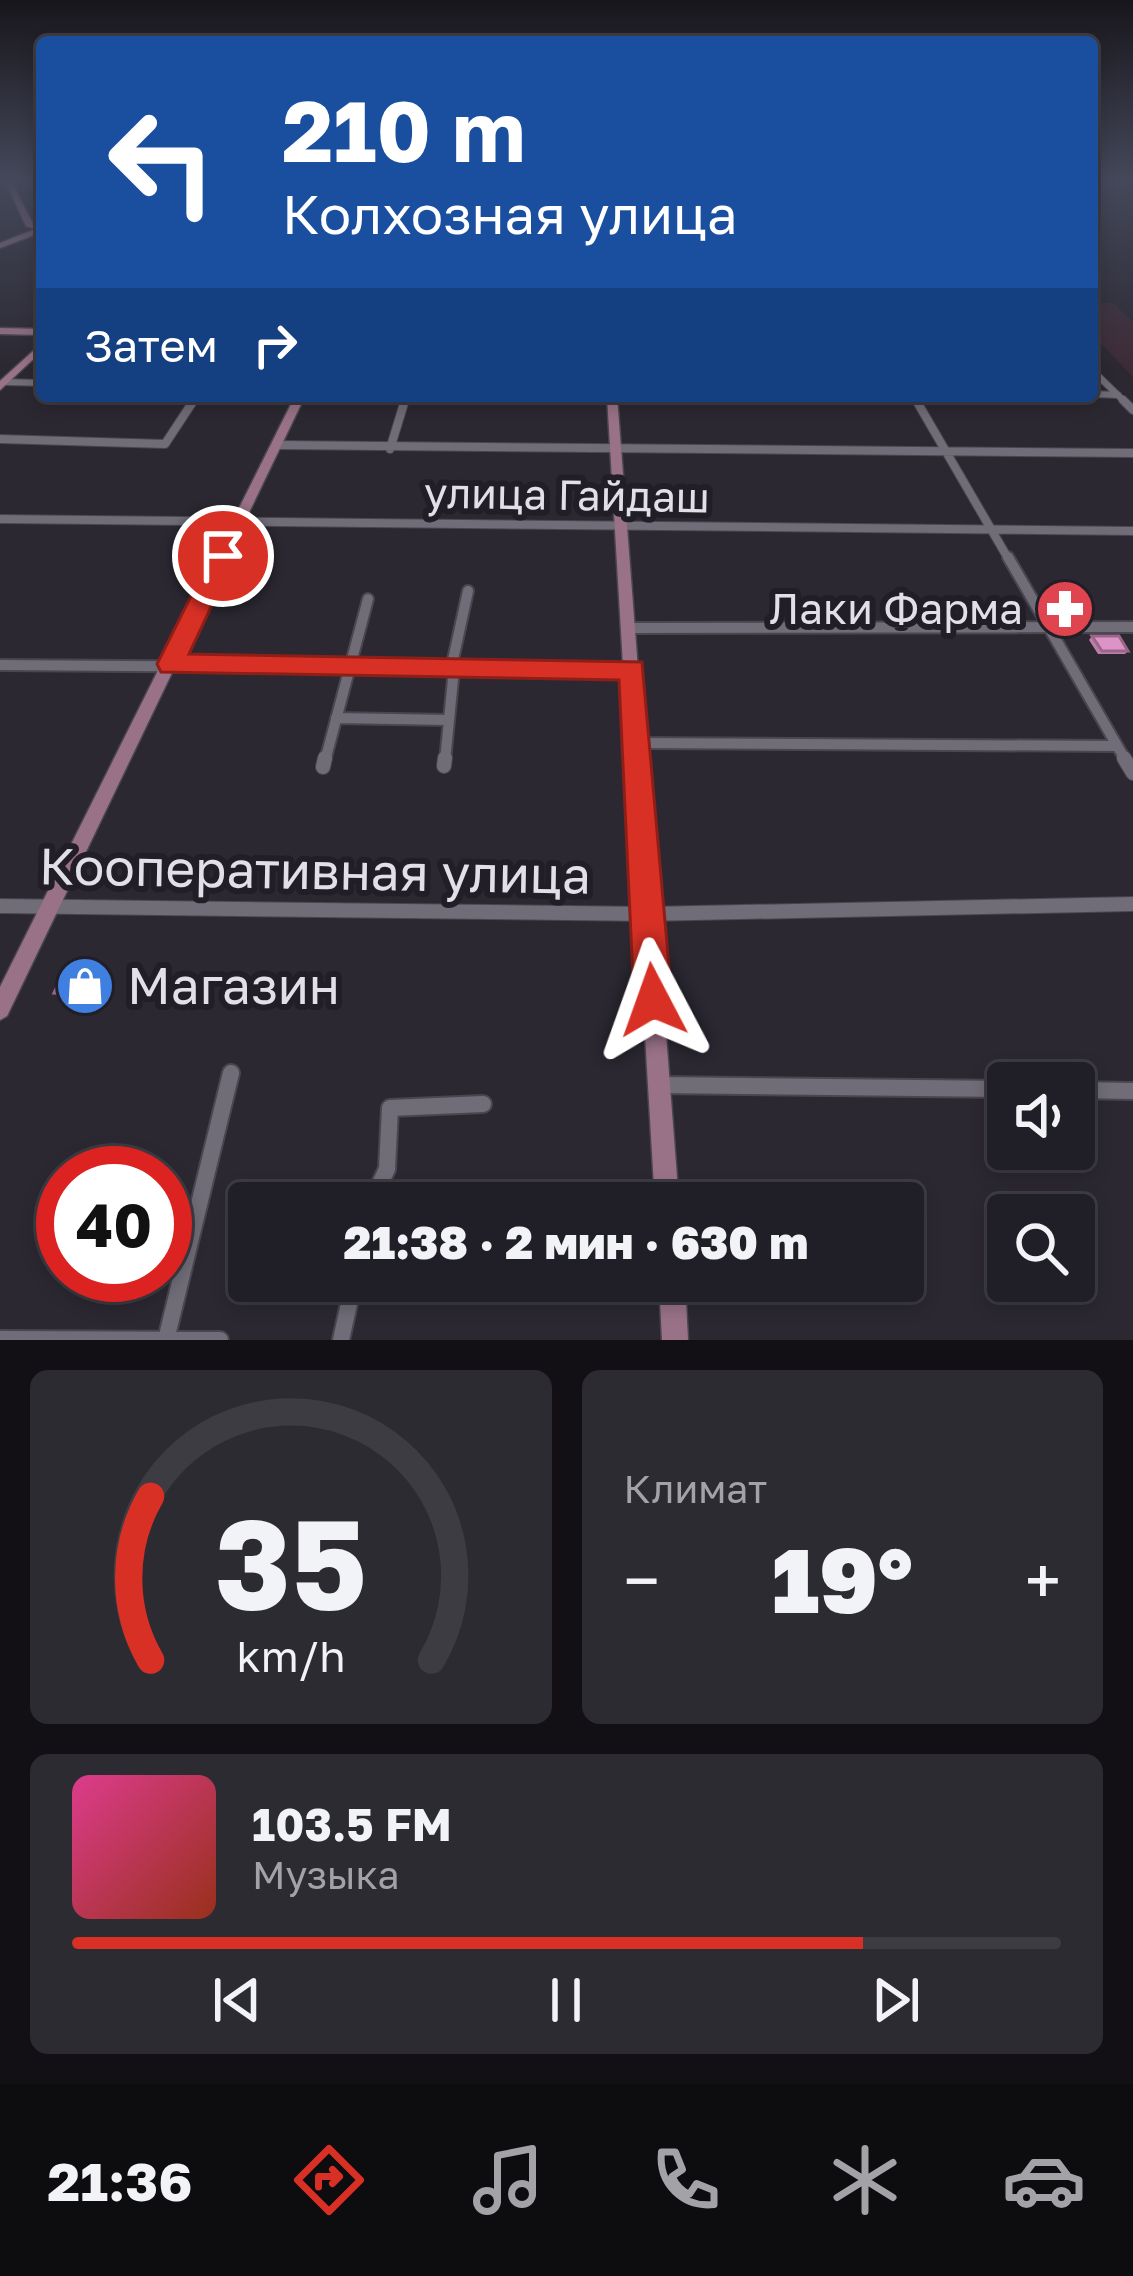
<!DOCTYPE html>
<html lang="ru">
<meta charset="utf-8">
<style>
body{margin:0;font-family:"Golos Text",sans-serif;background:#2d2b32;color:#f1f3f6;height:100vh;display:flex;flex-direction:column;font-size:45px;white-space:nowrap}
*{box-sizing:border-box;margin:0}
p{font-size:39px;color:#a2a2a7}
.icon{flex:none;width:66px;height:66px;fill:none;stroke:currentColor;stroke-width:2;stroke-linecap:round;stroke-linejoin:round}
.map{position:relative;height:1340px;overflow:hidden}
.side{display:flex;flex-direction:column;gap:30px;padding:30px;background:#121015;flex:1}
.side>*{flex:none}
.banner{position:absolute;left:36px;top:36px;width:1062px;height:366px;border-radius:12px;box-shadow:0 6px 18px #0003,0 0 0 3px #3d3c43;background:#1a4fa0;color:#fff;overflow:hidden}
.fabs{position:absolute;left:987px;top:1062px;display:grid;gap:24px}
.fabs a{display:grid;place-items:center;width:108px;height:108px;border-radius:12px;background:#201e26;box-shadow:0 6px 18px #0003,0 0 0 3px #3d3c43;font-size:60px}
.speed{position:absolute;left:36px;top:1146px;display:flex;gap:24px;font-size:60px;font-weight:700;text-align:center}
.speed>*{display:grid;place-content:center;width:156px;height:156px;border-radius:50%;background:#201e26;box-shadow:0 6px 18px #0003,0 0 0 3px #3d3c43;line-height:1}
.speed .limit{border:18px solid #d22;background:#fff;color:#111}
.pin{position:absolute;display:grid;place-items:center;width:102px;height:102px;color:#fff;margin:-51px;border:6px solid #fff;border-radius:50%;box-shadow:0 3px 12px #0007}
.me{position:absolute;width:132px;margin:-66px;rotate:356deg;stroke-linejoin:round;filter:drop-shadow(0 0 9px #0008)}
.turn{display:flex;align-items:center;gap:42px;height:252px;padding:0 48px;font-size:54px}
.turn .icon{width:156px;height:156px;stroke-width:2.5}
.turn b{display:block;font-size:84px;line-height:102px}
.then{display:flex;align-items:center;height:114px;padding:0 48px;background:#0003;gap:24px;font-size:45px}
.big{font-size:90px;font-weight:800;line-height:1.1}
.side .widget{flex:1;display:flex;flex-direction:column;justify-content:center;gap:18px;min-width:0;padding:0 42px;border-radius:18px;background:#2d2b32}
.side .dial{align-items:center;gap:0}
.dial svg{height:312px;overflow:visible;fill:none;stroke:#3d3c43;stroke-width:7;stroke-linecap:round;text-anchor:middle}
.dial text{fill:#f1f3f6;stroke:none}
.song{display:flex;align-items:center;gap:36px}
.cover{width:144px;height:144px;border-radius:18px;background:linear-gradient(135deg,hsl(330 70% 55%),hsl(10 70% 35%))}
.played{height:12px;border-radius:6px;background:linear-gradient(90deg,#d93025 80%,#3d3c43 80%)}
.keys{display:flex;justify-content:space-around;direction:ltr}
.heat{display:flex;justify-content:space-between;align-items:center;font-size:66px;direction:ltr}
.side .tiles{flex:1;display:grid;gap:30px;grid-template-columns:1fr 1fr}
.widget:last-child{grid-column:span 2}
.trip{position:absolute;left:228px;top:1182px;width:696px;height:120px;border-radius:12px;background:#201e26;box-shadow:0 6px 18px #0003,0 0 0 3px #3d3c43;font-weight:800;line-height:120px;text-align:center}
.tabs{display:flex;height:192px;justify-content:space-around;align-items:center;background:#0d0c0f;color:#a2a2a7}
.tabs .icon{width:84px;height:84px}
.tabs .on{color:#d93025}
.tabs b{font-size:54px;color:#f1f3f6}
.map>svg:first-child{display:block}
.industrial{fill:#3c2b36}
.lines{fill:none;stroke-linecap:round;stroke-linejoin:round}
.street-far4-casing{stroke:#4a464f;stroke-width:8}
.street-far3-casing{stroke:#4a464f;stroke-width:10}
.street-far2-casing{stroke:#4a464f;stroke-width:14}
.street-far1-casing{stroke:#4a464f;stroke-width:16}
.street-casing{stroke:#4a464f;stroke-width:20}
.secondary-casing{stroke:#4a464f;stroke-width:3}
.street-far4{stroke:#706c78;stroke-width:6}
.street-far3{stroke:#706c78;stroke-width:8}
.street-far2{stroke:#706c78;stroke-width:10}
.street-far1{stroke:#706c78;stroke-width:14}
.street{stroke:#706c78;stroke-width:16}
.secondary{fill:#9a7288;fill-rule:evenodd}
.wall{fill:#bd7eaa}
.shaded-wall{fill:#9a678b}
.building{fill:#dc93c6;stroke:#9a678b;stroke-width:3}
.route{fill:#d93025;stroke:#8d1f18;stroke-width:3}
.labels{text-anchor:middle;stroke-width:12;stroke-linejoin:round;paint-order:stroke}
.street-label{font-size:42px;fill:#e2e0e7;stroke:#221e28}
.poi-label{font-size:42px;fill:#e2e0e7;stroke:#221e28;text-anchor:end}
.near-street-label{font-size:51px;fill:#e2e0e7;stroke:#221e28}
.near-poi-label{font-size:51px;fill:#e2e0e7;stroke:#221e28;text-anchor:start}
</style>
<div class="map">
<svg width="1133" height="1340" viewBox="0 0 1133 1340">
<rect width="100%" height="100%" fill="#2b2832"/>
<path class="industrial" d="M1092 303H1113L1133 322V377L1092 334Z"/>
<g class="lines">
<defs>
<path id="street-far4" d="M1092 370 1126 403
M5 382 42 383
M1092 394 1118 395
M914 396 918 403
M192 403 196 396
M404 403 406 396"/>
<path id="street-far3" d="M916 400 1009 560
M1123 400 1133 410
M0 439 165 444 194 400
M278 445 1133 453
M390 449 405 400
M0 519 1133 531"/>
<path id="street-far2" d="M1008 557 1126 761
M629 628 1133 627
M0 665 632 670
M451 669 468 591
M336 718 449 720
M637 743 1117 746
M325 761 368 599
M445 761 454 669"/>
<path id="street-far1" d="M1124 758 1133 773
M444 766 445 758
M323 767 325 758
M0 906 648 914 1133 904"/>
<path id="street" d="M659 1085 1008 1089
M1074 1090 1133 1091
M371 1203 387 1169 390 1108 483 1104
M0 1339 220 1340
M166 1340 231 1073
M341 1340 354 1281"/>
<path id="secondary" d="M5 181H11L33 224 42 226V232L0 248V243L36 229 26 226Z
M0 328 42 329V335L0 334Z
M42 343V351L0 390V381Z
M295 396H305L7 1016 0 1020V987Z
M607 396H617L679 1203H655Z
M659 1281H685L688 1340H662Z"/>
</defs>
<use href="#street-far4" class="street-far4-casing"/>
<use href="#street-far3" class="street-far3-casing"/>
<use href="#street-far2" class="street-far2-casing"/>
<use href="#street-far1" class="street-far1-casing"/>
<use href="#street" class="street-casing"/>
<use href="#secondary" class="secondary-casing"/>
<use href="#street-far4" class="street-far4"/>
<use href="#street-far3" class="street-far3"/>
<use href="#street-far2" class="street-far2"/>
<use href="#street-far1" class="street-far1"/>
<use href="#street" class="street"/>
<use href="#secondary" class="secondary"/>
</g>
<path class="wall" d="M1092 636 1128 651 1125 654H1098L1089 640Z
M107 975 97 998 63 997 54 993Z"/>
<path class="shaded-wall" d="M99 970 107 975 97 998 88 994Z"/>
<path class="building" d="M1092 636H1119L1128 651H1102Z
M65 969 99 970 88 994 54 993Z"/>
<linearGradient id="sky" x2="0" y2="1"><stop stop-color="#18161c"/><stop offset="0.49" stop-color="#44485a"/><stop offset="1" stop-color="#44485a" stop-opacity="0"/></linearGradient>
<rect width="1133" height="368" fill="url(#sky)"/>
<path class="route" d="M223 548 235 556 189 654 642 662 672 1000 667 1013 653 1019 640 1013 634 1000 619 680 161 672 157 664 211 556Z"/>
<defs>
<symbol id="pharmacy-disc" viewBox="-11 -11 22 22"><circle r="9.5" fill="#e0444e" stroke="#221e28"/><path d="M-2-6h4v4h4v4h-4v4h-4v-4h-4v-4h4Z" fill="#fff"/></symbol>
<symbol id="shop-disc" viewBox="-11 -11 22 22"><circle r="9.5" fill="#3f7fe0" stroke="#221e28"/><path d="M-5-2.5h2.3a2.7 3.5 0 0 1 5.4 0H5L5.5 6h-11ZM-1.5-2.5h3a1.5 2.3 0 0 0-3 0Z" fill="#fff"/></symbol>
</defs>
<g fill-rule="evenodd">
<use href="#pharmacy-disc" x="1032" y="576" width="66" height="66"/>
<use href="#shop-disc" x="52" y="953" width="66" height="66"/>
</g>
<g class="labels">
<g class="street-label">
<text transform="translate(567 495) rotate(1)" y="15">улица Гайдаш</text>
</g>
<g class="poi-label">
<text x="1023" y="624">Лаки Фарма</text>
</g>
<g class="near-street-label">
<text transform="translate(315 871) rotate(1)" y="18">Кооперативная улица</text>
</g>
<g class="near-poi-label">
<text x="127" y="1004">Магазин</text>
</g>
</g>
</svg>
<div class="fabs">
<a><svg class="icon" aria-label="sound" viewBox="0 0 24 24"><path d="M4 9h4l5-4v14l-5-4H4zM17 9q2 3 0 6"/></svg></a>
<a><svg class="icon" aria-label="search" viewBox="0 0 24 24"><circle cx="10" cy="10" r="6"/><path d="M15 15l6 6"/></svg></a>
</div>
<div class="speed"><div class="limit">40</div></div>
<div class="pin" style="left:223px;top:556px;background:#d93025"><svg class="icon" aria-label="arrive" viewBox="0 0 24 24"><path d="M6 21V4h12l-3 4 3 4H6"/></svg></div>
<svg class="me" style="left:653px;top:1000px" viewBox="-20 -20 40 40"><path d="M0-17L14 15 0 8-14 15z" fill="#d93025" stroke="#fff" stroke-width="4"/></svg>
<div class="trip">21:38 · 2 мин · 630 m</div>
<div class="banner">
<div class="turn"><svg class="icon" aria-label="left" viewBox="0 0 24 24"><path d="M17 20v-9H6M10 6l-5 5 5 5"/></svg><div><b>210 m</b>Колхозная улица</div></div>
<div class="then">Затем<svg class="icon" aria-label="right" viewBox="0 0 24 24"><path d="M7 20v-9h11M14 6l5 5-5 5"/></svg></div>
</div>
</div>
<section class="side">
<div class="tiles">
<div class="widget dial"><svg viewBox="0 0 100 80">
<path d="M14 69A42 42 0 1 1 86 69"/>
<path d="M14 69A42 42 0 0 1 14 27" stroke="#d93025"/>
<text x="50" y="56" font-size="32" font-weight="700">35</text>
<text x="50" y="72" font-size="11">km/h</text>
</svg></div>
<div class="widget"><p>Климат</p>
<div class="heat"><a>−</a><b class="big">19°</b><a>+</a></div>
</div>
<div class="widget">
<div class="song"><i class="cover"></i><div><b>103.5 FM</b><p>Музыка</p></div></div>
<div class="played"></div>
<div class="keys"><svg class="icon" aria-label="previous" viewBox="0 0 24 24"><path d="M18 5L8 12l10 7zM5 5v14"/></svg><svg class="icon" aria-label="pause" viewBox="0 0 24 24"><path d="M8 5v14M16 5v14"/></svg><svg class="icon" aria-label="next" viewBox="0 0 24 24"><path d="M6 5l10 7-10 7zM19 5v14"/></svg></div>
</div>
</div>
</section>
<nav class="tabs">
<b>21:36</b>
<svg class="icon on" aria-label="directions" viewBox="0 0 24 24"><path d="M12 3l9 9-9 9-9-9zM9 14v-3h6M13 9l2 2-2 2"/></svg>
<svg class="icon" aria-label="music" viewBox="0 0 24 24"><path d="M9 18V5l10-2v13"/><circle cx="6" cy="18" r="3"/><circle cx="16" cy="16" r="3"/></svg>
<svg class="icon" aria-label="phone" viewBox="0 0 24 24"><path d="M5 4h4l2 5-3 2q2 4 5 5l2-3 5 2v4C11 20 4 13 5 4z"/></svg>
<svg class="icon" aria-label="climate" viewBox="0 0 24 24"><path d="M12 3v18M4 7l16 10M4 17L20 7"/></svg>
<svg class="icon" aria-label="car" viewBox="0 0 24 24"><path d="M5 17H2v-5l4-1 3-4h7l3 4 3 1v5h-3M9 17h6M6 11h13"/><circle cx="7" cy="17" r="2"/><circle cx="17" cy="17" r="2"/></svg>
</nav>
